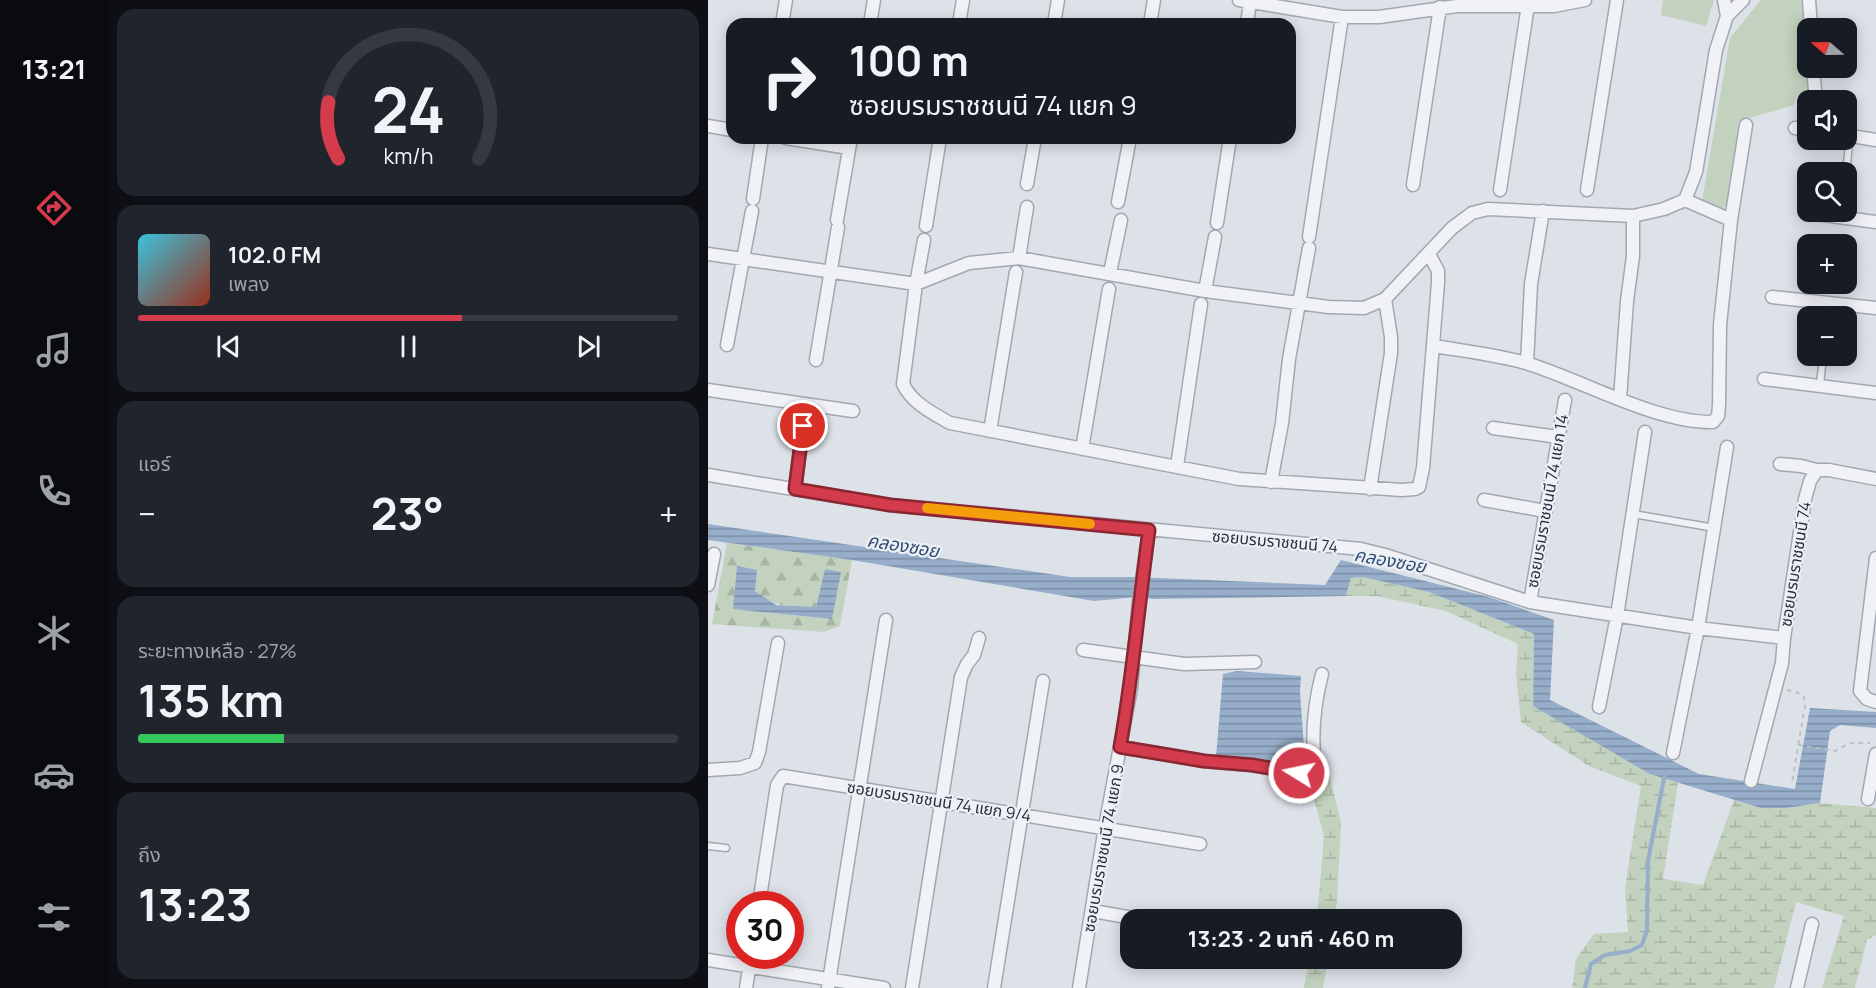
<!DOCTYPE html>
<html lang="th">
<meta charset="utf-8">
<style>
body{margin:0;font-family:Manrope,"Noto Sans Thai",sans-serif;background:#20242c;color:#f1f3f6;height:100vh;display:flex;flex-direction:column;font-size:22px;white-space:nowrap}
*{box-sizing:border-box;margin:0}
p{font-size:20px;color:#9ea1a6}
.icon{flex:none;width:33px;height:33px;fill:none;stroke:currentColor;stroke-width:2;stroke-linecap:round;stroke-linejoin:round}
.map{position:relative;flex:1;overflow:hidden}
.sheet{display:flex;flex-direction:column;gap:9px;padding:9px;background:#0d0f14;width:600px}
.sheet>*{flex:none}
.guide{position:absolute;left:18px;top:18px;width:570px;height:126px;border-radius:18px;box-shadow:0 3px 15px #0003;background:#171b24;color:#f1f3f6;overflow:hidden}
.needle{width:39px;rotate:290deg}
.fabs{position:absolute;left:1089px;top:18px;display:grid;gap:12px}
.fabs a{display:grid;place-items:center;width:60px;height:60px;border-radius:12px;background:#171b24;box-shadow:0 3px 15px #0003;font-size:30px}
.speed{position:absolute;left:18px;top:891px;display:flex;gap:12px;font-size:30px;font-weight:700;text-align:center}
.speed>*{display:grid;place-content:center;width:78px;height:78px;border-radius:50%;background:#171b24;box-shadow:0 3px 15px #0003;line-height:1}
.speed .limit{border:9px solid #d22;background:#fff;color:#111}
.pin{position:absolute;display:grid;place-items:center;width:51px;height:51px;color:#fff;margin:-26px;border:3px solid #fff;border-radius:50%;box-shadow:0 2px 6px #0007}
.me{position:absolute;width:66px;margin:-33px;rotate:280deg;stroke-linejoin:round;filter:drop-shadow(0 0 4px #0008)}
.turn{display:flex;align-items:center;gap:21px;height:126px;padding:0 24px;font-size:27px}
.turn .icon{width:78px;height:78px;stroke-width:2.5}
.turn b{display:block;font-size:42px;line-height:51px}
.big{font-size:45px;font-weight:700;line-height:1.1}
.sheet .tile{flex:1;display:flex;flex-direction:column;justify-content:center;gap:9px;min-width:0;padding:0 21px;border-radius:18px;background:#20242c}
.sheet .dial{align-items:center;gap:0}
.dial svg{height:156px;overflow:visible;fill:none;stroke:#363941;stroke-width:7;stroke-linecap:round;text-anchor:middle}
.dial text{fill:#f1f3f6;stroke:none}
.song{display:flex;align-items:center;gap:18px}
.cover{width:72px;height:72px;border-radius:9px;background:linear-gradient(135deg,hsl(190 70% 55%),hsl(10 70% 35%))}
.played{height:6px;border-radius:3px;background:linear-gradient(90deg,#d43b4d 60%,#363941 60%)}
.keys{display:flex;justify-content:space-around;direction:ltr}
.heat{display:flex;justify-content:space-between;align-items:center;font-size:33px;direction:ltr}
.charge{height:9px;border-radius:4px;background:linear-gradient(90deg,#34c759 27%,#363941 0)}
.trip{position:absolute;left:412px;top:909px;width:342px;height:60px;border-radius:18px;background:#171b24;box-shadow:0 3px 15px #0003;font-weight:700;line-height:60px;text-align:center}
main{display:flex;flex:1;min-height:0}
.menu{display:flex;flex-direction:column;width:108px;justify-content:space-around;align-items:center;background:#090b0e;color:#9ea1a6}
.menu .icon{width:42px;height:42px}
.menu .selected{color:#d43b4d}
.menu b{font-size:27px;color:#f1f3f6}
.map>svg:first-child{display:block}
.forest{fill:url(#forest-firs);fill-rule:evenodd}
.wetland{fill:url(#wetland-marsh)}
.garden{fill:#c2d2be}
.water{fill:url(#water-rules)}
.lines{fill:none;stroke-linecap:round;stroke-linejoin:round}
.stream{stroke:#96aeca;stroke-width:4}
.lane-casing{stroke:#a2a8b2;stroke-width:9}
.street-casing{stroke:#a2a8b2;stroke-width:15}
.path{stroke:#bbbfc6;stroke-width:2;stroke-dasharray:4.5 4.5;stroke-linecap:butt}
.lane{stroke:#f0f2f6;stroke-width:6}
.street{stroke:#f0f2f6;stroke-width:12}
.route-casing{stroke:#8a2632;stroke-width:15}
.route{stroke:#d43b4d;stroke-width:10}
.slow{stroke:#f59e0b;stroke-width:10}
.labels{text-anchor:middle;stroke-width:4.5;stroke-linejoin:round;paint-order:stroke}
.street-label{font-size:16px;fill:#262e3f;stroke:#ecf0f5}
.water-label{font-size:18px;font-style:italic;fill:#2e4c75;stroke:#ecf0f5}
</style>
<main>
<nav class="menu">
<b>13:21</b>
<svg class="icon selected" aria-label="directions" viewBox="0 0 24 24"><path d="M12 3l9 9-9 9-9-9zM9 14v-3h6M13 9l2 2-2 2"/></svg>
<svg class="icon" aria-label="music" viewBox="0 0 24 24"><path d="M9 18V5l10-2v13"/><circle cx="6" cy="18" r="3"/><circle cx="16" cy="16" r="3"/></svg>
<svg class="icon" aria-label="phone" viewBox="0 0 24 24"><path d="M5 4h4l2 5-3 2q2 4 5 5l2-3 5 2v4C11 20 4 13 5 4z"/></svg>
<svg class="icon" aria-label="climate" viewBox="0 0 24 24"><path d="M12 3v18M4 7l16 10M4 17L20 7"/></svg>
<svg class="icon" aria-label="car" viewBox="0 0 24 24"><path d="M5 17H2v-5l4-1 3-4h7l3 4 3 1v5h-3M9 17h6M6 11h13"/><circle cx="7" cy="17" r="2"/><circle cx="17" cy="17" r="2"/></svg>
<svg class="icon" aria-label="filters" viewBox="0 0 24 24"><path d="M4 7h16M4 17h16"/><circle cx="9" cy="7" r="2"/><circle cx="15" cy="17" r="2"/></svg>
</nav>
<section class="sheet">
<div class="tile dial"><svg viewBox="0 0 100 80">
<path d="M14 69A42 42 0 1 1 86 69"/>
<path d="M14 69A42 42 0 0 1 9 40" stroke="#d43b4d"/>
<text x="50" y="56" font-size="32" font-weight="700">24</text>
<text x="50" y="72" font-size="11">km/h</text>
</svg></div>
<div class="tile">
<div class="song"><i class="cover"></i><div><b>102.0 FM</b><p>เพลง</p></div></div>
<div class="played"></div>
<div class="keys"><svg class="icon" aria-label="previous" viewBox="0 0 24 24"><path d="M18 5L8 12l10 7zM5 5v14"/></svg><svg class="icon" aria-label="pause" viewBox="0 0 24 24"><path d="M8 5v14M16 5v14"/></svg><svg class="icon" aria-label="next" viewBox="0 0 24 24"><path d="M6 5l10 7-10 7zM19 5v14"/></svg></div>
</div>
<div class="tile"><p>แอร์</p>
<div class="heat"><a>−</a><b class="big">23°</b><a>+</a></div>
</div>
<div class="tile"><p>ระยะทางเหลือ · 27%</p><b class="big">135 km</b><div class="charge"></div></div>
<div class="tile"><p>ถึง</p><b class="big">13:23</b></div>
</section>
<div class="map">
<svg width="1168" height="988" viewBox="0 0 1168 988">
<defs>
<pattern id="forest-firs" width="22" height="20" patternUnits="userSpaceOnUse" patternTransform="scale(1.5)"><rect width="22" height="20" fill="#c2d2be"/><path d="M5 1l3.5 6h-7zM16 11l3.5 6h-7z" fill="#a7b5a4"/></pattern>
<pattern id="wetland-marsh" width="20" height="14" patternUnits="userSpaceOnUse" patternTransform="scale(1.5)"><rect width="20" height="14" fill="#c2d2be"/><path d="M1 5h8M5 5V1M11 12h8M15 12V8" fill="none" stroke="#a7b5a4"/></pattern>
<pattern id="water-rules" width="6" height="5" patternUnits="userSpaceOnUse" patternTransform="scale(1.5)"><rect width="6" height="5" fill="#96aeca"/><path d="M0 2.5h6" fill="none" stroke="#7a8ea5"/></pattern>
</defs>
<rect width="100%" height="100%" fill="#dde1e8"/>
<path class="forest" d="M19 543 144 560 132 626 116 632 4 624ZM29 566C58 607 59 605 108 607L117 569 123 619 26 609Z"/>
<path class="wetland" d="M655 577 721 592 826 634 825 706 942 773 970 783 955 879 995 885 1026 800 1053 808H1078L1112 803 1168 808V935L1159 940 1147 988H1114L1136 916 1088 902 1066 988H864L868 959 886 934 920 932 917 888 933 786 881 766 813 722 808 674 810 644 738 611 669 596H638L643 578Z
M600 776 622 777 633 823 629 902 626 919H609L616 836Z
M601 959H620L615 988H596Z"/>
<path class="garden" d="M955 0H1006L998 26 953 15Z
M1053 0H1097L1100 68H1105L1108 97 1089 95 1086 105 1031 121 1020 206 1011 209 994 201 1022 38Z"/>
<path class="water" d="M0 524 362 577H427L617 585 633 560 781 597 846 620 842 700 991 774 1087 789 1102 708 1168 712V728L1132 725 1122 731 1112 803 1078 808H1053L942 774 825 706 826 634 721 592 655 577 643 578 638 596 445 599 428 597 386 601 144 560 0 540Z
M29 566 49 570 47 591 68 605 108 607 117 569 133 572 124 619 25 609Z
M529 671 593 676 592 692 597 761 589 766 508 756 515 674Z"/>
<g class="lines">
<path class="stream" d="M877 988 883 964 897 955 922 951 934 945 939 930 940 861 957 773"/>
<defs>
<path id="lane" d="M1138 172 1142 136
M1120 316 1121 303
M1112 385 1115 356
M925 514 1007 528
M0 846 18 848"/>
<path id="street" d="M531 0 634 17H671L749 6H846L877 0
M1016 0 1019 16
M1101 0 1103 28
M74 24 78 0
M162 24 166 0
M251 24 255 0
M346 24 350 0
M442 24 446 0
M539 24 542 2
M1105 68 1107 90
M0 126 24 130
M1087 128 1100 130
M1138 135 1168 140
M78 138 141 148
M319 184 327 138
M705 185 732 7
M792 190 820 5
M879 190 909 0
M45 199 54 138
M977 200 1023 220
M410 202 422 138
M1101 213 1168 222
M129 220 143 138
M509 223 522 138
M218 226 232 138
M601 237 634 17
M216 240 208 284 195 384C204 403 224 413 242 423L531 479 694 490 707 489 711 487 715 468 730 283V271L721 254
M0 254 208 284 261 263 311 258 497 291 621 307 656 308 677 299 744 228 764 213 780 209 925 216 956 209 977 200 988 172 1008 50 1019 16 1035 0
M311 258 319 207
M402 273 413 220
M497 291 507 237
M1064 297 1168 308
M19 345 44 211
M726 346C756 351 793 355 821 364 875 381 949 423 1005 422L1010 416 1011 405 1012 325 1023 220 1038 125
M108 360 130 227
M819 363 823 284 835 211
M1056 379 1168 393
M0 390 145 411
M912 399 919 301 925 256V216
M785 428 850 437
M282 431 308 272
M374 449 401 289
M1072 464 1093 466 1109 470
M469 466 493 304
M0 475 182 505 653 549 677 555 822 602 990 628 1076 638 1097 499 1102 481 1109 470H1121L1168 479
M563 482 574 423 581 359 601 248
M87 489 98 404
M662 489 683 353V337L677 299
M776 500 837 511
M1168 558 1152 691 1159 699 1168 702
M0 585 6 554
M822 602 857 400
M375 650 476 664 547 662
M891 707 909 616 937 432
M413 747 496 761 544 765 591 773H602L607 766C603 734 606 705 614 674
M965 753 990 628 1019 447
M0 770 32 768 47 763 51 752 70 643
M1043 781 1074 663 1076 638
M1160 799 1168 754
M51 904 69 785 75 776 492 844
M385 911 436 920
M0 960 176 988
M38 988 43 956
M120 988 178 620
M204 988 253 677 259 664 266 655 271 638
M286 988 335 681
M371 988 397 827 423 688 431 601 441 530
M1089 988 1104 924"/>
</defs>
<use href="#lane" class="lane-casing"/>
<use href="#street" class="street-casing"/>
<path class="path" d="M1079 690 1088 692 1096 696 1097 706 1084 782
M1090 745 1127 751 1142 743H1162"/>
<use href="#lane" class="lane"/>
<use href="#street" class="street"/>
</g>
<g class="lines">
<defs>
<path id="route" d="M95 426 87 489 182 505 441 530C431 602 425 675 412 747L496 761 544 765 591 773"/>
</defs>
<use href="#route" class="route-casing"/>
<use href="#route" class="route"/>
<path class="slow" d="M219 508 382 524"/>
</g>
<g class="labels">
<g class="street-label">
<text transform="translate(839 501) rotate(-80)" y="6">ซอยบรมราชชนนี 74 แยก 14</text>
<text transform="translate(567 541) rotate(5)" y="6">ซอยบรมราชชนนี 74</text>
<text transform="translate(1087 564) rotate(-81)" y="6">ซอยบรมราชชนนี 74</text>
<text transform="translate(231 801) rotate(9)" y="6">ซอยบรมราชชนนี 74 แยก 9/4</text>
<text transform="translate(395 848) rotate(-80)" y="6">ซอยบรมราชชนนี 74 แยก 9</text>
</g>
<g class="water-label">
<text transform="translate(195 546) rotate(9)" y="6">คลองซอย</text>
<text transform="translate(682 561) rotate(10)" y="6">คลองซอย</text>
</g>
</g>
</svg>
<div class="fabs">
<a><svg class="needle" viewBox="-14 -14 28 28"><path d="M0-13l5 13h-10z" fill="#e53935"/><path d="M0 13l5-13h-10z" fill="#9ea1a6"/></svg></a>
<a><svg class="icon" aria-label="sound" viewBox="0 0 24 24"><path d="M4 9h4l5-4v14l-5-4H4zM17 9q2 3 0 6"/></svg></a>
<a><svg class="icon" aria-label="search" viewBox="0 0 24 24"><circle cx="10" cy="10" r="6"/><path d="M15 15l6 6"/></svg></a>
<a>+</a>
<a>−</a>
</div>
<div class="speed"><div class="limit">30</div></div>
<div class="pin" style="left:95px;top:426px;background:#d93025"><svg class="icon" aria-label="arrive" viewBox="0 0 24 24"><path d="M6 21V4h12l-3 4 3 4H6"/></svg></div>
<svg class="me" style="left:591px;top:773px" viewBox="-20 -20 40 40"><circle r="17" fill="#d43b4d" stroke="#fff" stroke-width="3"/><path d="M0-11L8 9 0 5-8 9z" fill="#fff"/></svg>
<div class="trip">13:23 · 2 นาที · 460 m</div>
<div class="guide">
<div class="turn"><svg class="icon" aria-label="right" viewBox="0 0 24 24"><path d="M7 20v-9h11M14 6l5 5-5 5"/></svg><div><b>100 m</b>ซอยบรมราชชนนี 74 แยก 9</div></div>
</div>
</div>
</main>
